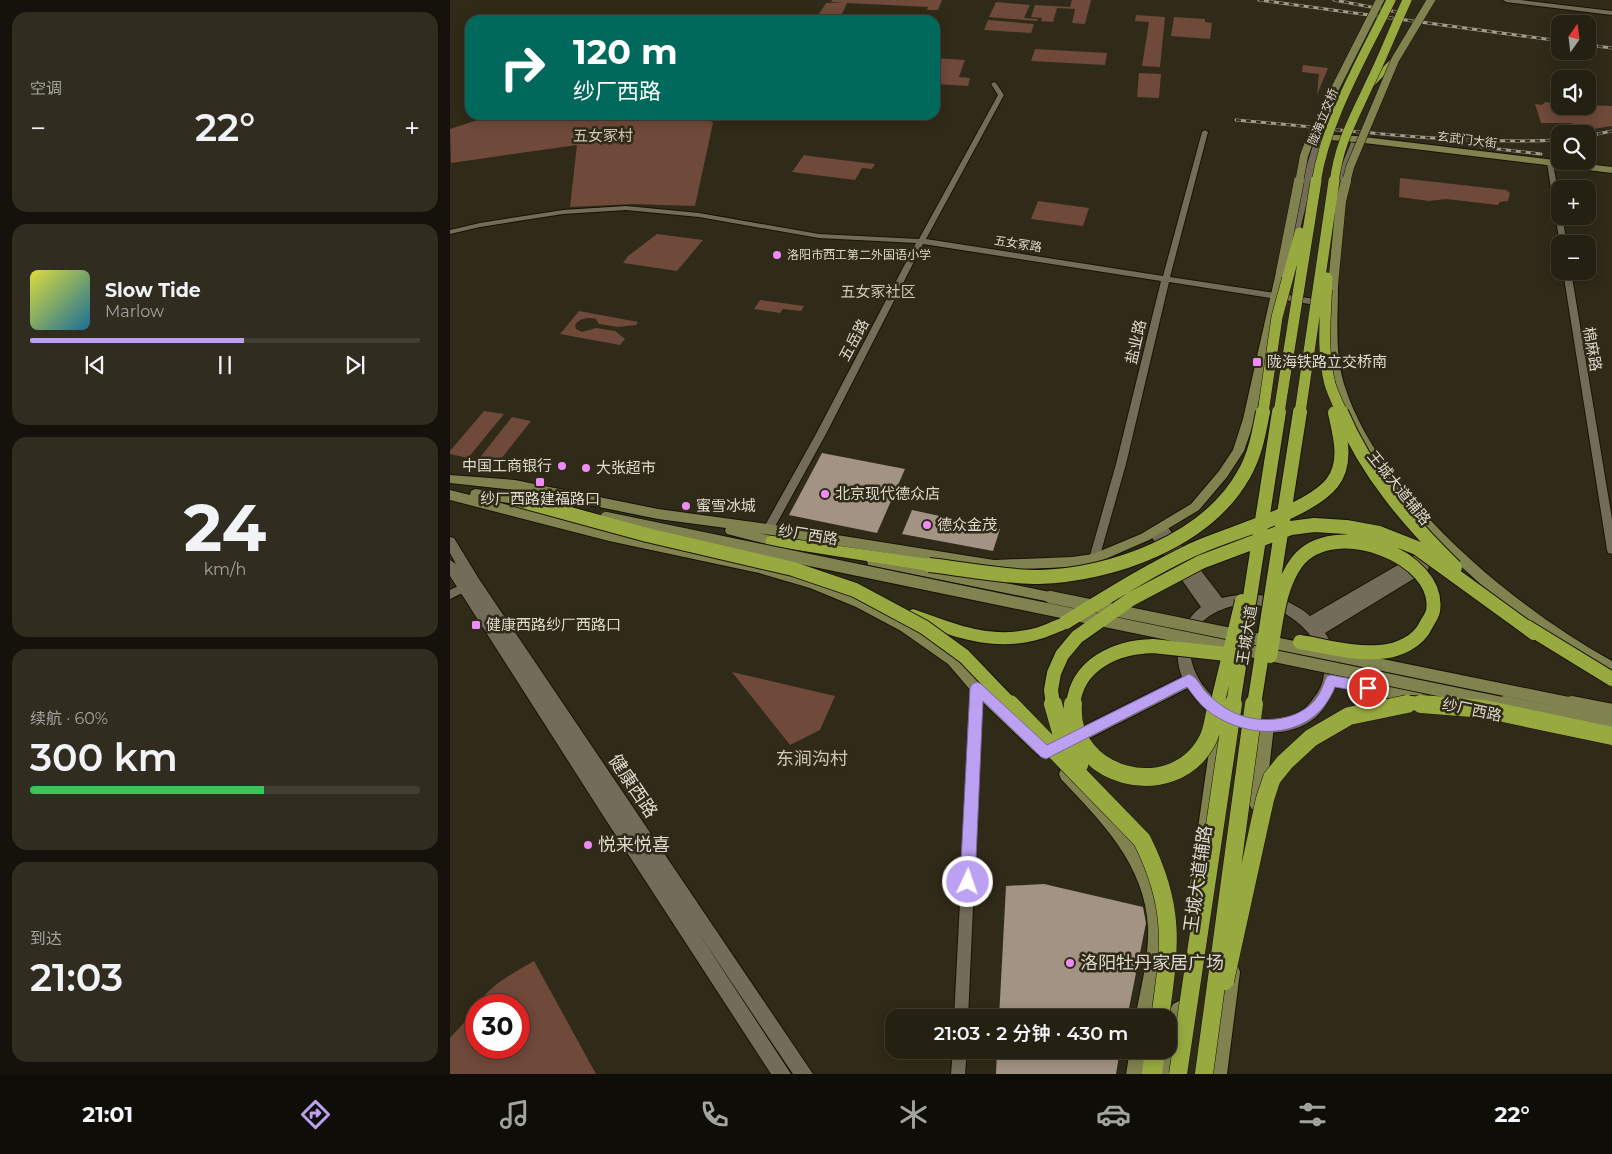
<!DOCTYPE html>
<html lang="zh">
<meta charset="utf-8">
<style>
body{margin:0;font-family:Montserrat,"Noto Sans SC",sans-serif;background:#302d20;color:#f1f3f6;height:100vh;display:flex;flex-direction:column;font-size:19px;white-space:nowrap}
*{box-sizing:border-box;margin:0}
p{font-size:16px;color:#a3a39f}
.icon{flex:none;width:28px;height:28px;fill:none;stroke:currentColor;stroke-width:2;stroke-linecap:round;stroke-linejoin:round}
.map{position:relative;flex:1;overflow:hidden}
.panel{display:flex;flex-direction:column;gap:12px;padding:12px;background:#14120a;width:450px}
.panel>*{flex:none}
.guide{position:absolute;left:15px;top:15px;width:475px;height:105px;border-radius:15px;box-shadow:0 2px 12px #0003,0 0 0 1px #413e32;background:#00695c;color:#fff;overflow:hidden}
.needle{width:32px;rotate:14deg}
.tools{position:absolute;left:1101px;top:15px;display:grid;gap:10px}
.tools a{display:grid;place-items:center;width:45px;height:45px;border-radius:10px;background:#242012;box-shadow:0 2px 12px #0003,0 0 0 1px #413e32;font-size:25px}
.speed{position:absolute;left:15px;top:994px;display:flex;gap:10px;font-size:25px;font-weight:700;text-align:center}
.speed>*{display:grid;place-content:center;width:65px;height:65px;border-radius:50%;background:#242012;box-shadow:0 2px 12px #0003,0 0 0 1px #413e32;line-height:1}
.speed .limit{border:8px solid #d22;background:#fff;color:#111}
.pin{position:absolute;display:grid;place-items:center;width:42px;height:42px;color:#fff;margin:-21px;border:2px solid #fff;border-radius:50%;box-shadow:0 1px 5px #0007}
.me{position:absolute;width:55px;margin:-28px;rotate:3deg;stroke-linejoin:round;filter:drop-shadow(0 0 4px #0008)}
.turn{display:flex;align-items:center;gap:18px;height:105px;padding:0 25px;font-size:22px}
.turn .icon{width:65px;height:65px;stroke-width:2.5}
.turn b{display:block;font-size:35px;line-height:42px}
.big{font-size:38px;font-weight:600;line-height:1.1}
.panel .tile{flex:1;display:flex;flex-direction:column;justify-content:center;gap:8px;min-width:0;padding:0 18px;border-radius:15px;background:#302d20}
.panel .dial{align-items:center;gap:0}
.dial b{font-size:65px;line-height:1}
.song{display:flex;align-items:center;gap:15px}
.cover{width:60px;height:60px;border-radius:8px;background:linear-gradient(135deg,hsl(60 70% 55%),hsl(200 70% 35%))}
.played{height:5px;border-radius:2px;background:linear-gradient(90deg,#bca0f2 55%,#413e32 55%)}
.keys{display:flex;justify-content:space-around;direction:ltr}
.heat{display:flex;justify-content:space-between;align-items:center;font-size:28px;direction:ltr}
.charge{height:8px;border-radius:4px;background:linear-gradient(90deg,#34c759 60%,#413e32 0)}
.trip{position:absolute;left:435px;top:1009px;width:292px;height:50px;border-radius:15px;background:#242012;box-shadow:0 2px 12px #0003,0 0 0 1px #413e32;font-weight:600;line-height:50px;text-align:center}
.tabs{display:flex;height:80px;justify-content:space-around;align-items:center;background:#0e0d07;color:#a3a39f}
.tabs .icon{width:35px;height:35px}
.tabs .selected{color:#bca0f2}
.tabs b{font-size:22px;color:#f1f3f6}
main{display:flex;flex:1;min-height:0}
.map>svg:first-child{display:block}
.green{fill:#6f493a}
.building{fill:#a39382}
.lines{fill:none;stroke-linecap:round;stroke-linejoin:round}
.minor-casing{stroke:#181303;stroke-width:2}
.tertiary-casing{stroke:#181303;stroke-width:2}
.secondary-casing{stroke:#181303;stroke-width:2}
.trunk-casing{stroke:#181303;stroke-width:2}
.minor{fill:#726c58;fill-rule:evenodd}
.tertiary{fill:#726c58;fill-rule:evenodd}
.secondary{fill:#80834f;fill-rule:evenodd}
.trunk{fill:#98aa3f;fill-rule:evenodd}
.rail-casing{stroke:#a09c8e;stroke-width:3}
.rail{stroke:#302a18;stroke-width:2;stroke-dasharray:5;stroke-linecap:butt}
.secondary-bridge-far3-casing{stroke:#181303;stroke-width:9;stroke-linecap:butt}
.secondary-bridge-far2-casing{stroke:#181303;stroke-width:11;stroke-linecap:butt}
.secondary-bridge-far1-casing{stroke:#181303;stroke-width:14;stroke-linecap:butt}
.secondary-bridge-casing{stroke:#181303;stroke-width:18;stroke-linecap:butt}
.trunk-bridge-far3-casing{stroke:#181303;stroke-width:10;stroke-linecap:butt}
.trunk-bridge-far2-casing{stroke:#181303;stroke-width:12;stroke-linecap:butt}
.trunk-bridge-far1-casing{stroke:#181303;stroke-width:16;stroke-linecap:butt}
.trunk-bridge-casing{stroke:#181303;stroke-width:19;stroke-linecap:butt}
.secondary-bridge-far3{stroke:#80834f;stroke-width:8}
.secondary-bridge-far2{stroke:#80834f;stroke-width:10}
.secondary-bridge-far1{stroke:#80834f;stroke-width:12}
.secondary-bridge{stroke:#80834f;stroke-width:16}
.trunk-bridge-far3{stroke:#98aa3f;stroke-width:9}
.trunk-bridge-far2{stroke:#98aa3f;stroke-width:11}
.trunk-bridge-far1{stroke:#98aa3f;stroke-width:14}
.trunk-bridge{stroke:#98aa3f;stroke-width:18}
.route{fill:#bca0f2;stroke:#7a689d}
.poi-dot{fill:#ee8bf8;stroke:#302a18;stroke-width:2}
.labels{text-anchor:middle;stroke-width:5;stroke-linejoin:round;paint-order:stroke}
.far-street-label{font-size:12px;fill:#dedacf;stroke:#302a18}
.far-poi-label{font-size:12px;fill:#dedacf;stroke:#302a18;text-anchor:start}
.far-quarter-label{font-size:15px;fill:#cec7b1;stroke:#302a18}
.street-label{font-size:15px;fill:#dedacf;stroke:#302a18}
.poi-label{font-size:15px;fill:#dedacf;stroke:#302a18;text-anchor:start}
.quarter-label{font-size:18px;fill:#cec7b1;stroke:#302a18}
.near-street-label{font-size:18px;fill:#dedacf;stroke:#302a18}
.near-poi-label{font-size:18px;fill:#dedacf;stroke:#302a18;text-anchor:start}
</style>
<main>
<section class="panel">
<div class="tile"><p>空调</p>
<div class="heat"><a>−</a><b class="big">22°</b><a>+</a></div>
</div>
<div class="tile">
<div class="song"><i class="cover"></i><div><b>Slow Tide</b><p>Marlow</p></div></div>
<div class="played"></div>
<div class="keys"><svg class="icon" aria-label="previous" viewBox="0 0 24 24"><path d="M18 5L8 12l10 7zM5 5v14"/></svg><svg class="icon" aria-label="pause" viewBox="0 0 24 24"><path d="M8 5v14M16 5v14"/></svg><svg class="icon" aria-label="next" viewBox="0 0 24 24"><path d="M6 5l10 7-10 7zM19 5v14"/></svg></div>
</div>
<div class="tile dial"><b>24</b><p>km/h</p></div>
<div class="tile"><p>续航 · 60%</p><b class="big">300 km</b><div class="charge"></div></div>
<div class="tile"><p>到达</p><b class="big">21:03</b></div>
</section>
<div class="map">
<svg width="1162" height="1074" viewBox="0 0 1162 1074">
<rect width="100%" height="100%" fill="#302a18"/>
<path class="green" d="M382 0H492L488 10H477L478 7 397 3 390 18 367 17 376 3H393L381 2Z
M622 0H641L635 24 622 23 625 9 607 8 603 22 591 21 592 18 581 17 585 5 620 7Z
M546 2 580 5 574 18 588 19 587 21 539 17Z
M686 15 715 17 710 67 692 66 699 22 685 21Z
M724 17 755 19V22L762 23 760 39 721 36Z
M538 20 584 24 581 33 534 30Z
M585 49 657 53 655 65 581 61Z
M485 58 515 60 509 77 520 78 518 86 485 84Z
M853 65 878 68 867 95 869 74 852 72Z
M689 73 711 74 709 98 687 97Z
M1095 102 1110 103V106H1138V105L1162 106V126L1130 131 1121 123H1091L1085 104 1092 105Z
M43 115H254L263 123 245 206 183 204 120 207 127 145 1 163 0 129Z
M354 155 359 156 425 164 422 169 412 168 405 180 342 172Z
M950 178 1056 190 1060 193 1058 201 1050 202 1048 205 996 199 979 201 949 197Z
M588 201 639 208 633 226 581 219Z
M207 234 253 240 227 271 173 263 178 256Z
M310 300 354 306 351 311 333 309 330 313 304 309Z
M129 311 188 322 186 325 168 327 149 324 146 319C138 317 130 318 125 325L126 329 132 332 146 328 165 331 175 339 170 345 110 334Z
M34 411 54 414 18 458 0 454V451Z
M62 417 81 421 47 464 28 460Z
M282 672 385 696 370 730 340 745Z
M84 961 146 1074H0V1038L22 1014 26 1007V1048H69V1005H28C38 986 65 972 84 961Z"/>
<path class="building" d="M372 453 455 469 427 533 339 515Z
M462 510 550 529 543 551 452 534Z
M594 884 693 907 696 923 677 1018H549L556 886Z
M547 1050H670L666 1074H546Z"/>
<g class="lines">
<defs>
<path id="minor" d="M1053 0H1070L1162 11V15L1056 2Z
M544 82 546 83 554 95 476 239 713 276 752 132 755 130 758 132 720 277 872 300 876 303 872 306 719 282 676 464 649 559 648 562H640L639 559 666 464 711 281 473 244 376 434 322 532H314L313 529 366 434 466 243 369 238 249 217 176 210 113 214 30 227 0 234V230L30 223 113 210 176 206 249 213 369 234 469 239 548 95 541 84Z
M1100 161 1103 163 1110 203V216H1112L1117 244H1110V245L1097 163Z
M1113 271H1121L1162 519V554L1158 553 1157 550Z
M21 580 25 581 26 584 25 587 0 599V590Z
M527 683 531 684 533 688 518 1018H504L521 688 523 684Z
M503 1050H517L515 1074H501Z"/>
<path id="tertiary" d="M866 135 873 137 846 246 841 249 836 246 856 168Z
M901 142 908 144 899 167 893 193 892 195H886L885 193 891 167Z
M712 523 716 525 772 598C801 590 836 595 860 616L979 547H987L989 551 987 555 975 562 979 566 978 570 875 633C886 648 891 669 884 687 880 698 875 709 866 717 829 749 760 728 738 688L626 745 621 747 616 745 614 740 616 735 732 677C722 652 730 623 751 607L698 532 700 529 706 528 708 525ZM791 604C805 605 820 606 832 612 861 627 889 665 865 696 860 703 855 710 846 714 770 749 683 625 791 604Z
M0 537 4 538 29 579 363 1074H343L248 932 341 1074H321L152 814 0 576V560L6 564 0 553Z"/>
<path id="secondary" d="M869 134 906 136 1162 167V173L906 142 866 139V135Z
M831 269 836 272 805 419 794 451 777 477 749 510 699 540 644 564 622 567 544 570 309 533 336 539 338 543 336 547 332 548 277 534 275 531 276 528 208 519 65 490 0 483V475L65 480 208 509 318 524 544 560 622 557 643 554 691 534 741 504 769 471 783 450 793 419 826 272Z
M883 282 888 285C888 320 884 357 896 390 933 499 1064 607 1162 661V674C1141 667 1121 652 1103 640 1020 583 917 488 885 390 874 357 877 320 878 285Z
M25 489 65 494 69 496 71 499 69 502 65 504 39 500 159 531 309 563 368 580 416 599 461 623 508 656 532 684 597 744 599 749 597 754 592 756 587 754 522 692 498 664 451 631 406 607 360 588 309 573 159 541 0 500V490L20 495 21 491Z
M423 556 600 592 605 593 607 597 605 601 600 602 423 566 418 565 417 561 418 557Z
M881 674 972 693 977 695 979 699 977 703 972 705 881 686 876 684 874 680 876 676Z
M770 716 775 718 777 723 756 884 754 890 748 892 742 890 740 884 763 723 765 718Z
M817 719 822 721 824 726 815 804 812 809 807 811 802 809 799 804 810 726 812 721Z
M616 767C631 773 644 792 654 804 722 880 720 922 703 1018H685C691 988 699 957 698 927 695 865 651 821 611 779L609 774 611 769Z
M782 964 788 966 790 972 777 1074H759L774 972 776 966Z
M729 1001 735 1004 738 1010 728 1074H710L714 1050H719L720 1010 723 1004Z
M680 1050H698L694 1074H676Z"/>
<path id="trunk" d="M942 58 949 60 922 88H916V84Z
M322 536 479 559 484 561 486 565 484 569 479 571 322 546 317 545 315 541 317 537Z
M463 609C501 622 535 638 576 630 590 628 602 621 616 616L621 618 623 622C620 629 611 631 604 634 554 656 505 639 458 619L456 615 458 611Z
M695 1050H715L712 1074H692Z"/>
</defs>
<use href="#minor" class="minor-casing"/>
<use href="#tertiary" class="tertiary-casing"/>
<use href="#secondary" class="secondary-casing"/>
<use href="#trunk" class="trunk-casing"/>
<use href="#minor" class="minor"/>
<use href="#tertiary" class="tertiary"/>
<use href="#secondary" class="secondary"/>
<use href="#trunk" class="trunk"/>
<defs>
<path id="rail" d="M809 0 1110 41
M884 0 947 12
M1138 45 1162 48
M786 120C894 129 1001 145 1110 140
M1138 136 1162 131
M1031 147 1091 154"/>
</defs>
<use href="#rail" class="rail-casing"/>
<use href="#rail" class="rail"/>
<defs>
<path id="secondary-bridge-far3" d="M849 183 854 156 862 134 930 0
M896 183 900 167 945 60 981 0"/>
<path id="secondary-bridge-far2" d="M831 272 849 181
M883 285 891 201 896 181"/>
<path id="secondary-bridge-far1" d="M156 518 1061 705
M600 597 1128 705"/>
<path id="secondary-bridge" d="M1055 704 1162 726
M1122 704 1162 712"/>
<path id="trunk-bridge-far3" d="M866 183C876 119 913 58 941 0
M884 183C889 143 903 120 919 85 933 57 944 28 957 0"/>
<path id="trunk-bridge-far2" d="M877 278C876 313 871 350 880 384 883 394 888 404 892 413
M813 413 827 317 850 233
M829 413 866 181
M850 413 884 181"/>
<path id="trunk-bridge-far1" d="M891 412C917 473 958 521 1005 567
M65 499 197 535 343 569 405 590 474 627 514 656 561 705
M479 565C515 569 552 577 589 577 662 575 757 541 794 474 805 455 809 433 813 412
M616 622C657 597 698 571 742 550 778 533 858 513 882 483 898 463 890 435 885 413
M1077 627 1162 679
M820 656C826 625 828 587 847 562 883 515 992 557 983 611 982 616 978 621 976 625 968 642 948 651 929 652 902 654 876 646 850 642
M603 705 601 690 604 673 612 655 627 637 681 599 751 562 841 528 864 525 896 527 929 533 967 548 1084 633
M623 705C627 664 666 647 703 646L776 654
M767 705 792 601
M783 705 829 412
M804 705 850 412
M951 705 961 703 986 705"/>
<path id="trunk-bridge" d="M560 704 692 840C726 908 720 946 710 1018
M603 704 611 732 629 765
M623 704C617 778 723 805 757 741 763 731 764 715 767 704
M971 704 1034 709 1162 736
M775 981 815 799 822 778 835 762 861 738 899 716 957 704
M728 1074 783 704
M754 1074 804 704"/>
</defs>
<use href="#secondary-bridge-far3" class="secondary-bridge-far3-casing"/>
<use href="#secondary-bridge-far2" class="secondary-bridge-far2-casing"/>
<use href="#secondary-bridge-far1" class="secondary-bridge-far1-casing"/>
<use href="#secondary-bridge" class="secondary-bridge-casing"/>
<use href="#trunk-bridge-far3" class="trunk-bridge-far3-casing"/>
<use href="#trunk-bridge-far2" class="trunk-bridge-far2-casing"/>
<use href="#trunk-bridge-far1" class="trunk-bridge-far1-casing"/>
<use href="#trunk-bridge" class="trunk-bridge-casing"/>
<use href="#secondary-bridge-far3" class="secondary-bridge-far3"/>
<use href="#secondary-bridge-far2" class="secondary-bridge-far2"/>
<use href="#secondary-bridge-far1" class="secondary-bridge-far1"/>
<use href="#secondary-bridge" class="secondary-bridge"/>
<use href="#trunk-bridge-far3" class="trunk-bridge-far3"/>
<use href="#trunk-bridge-far2" class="trunk-bridge-far2"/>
<use href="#trunk-bridge-far1" class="trunk-bridge-far1"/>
<use href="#trunk-bridge" class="trunk-bridge"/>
</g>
<path class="route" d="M739 674C749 678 752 690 760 696 770 705 780 712 793 716 818 724 855 719 869 694 872 689 874 682 877 676L881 675 918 682 923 684 924 688 923 692 918 693 885 687C866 736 809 742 767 717 754 710 746 699 737 687L596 759 591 757 533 701 525 882 523 887 518 889 512 887 510 882 520 688 522 684 527 682 531 684 597 745Z"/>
<g class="poi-dot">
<circle cx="327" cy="255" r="5"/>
<rect x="802" y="357" width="10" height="10" rx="2.5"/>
<circle cx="112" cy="466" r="5"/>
<circle cx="136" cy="468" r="5"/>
<rect x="85" y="477" width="10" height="10" rx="2.5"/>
<circle cx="375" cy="494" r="5"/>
<circle cx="236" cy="506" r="5"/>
<circle cx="477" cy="525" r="5"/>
<rect x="21" y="620" width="10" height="10" rx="2.5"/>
<circle cx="138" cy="845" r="5"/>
<circle cx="620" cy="963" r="5"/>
</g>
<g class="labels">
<g class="far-street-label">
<text transform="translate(873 117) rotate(-68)" y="4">陇海立交桥</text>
<text transform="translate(1017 140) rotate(7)" y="4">玄武门大街</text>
<text transform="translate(568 244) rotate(9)" y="4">五女冢路</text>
</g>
<g class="far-poi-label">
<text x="337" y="259">洛阳市西工第二外国语小学</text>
</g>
<g class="far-quarter-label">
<text x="153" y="141">五女冢村</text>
<text x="428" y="297">五女冢社区</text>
</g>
<g class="street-label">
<text transform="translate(404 340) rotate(-62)" y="5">五岳路</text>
<text transform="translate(686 342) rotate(-77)" y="5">盐业路</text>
<text transform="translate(1142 349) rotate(80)" y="5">棉麻路</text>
<text transform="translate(949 488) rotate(51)" y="5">王城大道辅路</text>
<text transform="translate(358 535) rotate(9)" y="5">纱厂西路</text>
<text transform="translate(797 635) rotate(-81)" y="5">王城大道</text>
<text transform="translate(1022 710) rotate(12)" y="5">纱厂西路</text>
</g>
<g class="poi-label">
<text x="817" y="367">陇海铁路立交桥南</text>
<text x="102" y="471" text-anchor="end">中国工商银行</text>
<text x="146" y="473">大张超市</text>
<text x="385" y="499">北京现代德众店</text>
<text x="90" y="504" text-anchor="middle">纱厂西路建福路口</text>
<text x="246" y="511">蜜雪冰城</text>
<text x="487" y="530">德众金茂</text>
<text x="36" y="630">健康西路纱厂西路口</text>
</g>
<g class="quarter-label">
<text x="362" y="765">东涧沟村</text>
</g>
<g class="near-street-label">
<text transform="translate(183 786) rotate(56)" y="6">健康西路</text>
<text transform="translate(748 879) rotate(-82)" y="6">王城大道辅路</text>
</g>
<g class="near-poi-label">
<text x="148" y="851">悦来悦喜</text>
<text x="630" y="969">洛阳牡丹家居广场</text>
</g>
</g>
</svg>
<div class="tools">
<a><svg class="needle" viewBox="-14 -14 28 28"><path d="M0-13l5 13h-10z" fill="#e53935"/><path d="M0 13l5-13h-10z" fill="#a3a39f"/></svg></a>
<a><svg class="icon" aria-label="sound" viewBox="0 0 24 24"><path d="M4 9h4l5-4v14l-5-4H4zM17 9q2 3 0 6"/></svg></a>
<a><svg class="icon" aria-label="search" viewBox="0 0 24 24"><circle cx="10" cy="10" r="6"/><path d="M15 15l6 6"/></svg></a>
<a>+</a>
<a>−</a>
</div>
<div class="speed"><div class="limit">30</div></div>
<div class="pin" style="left:918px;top:688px;background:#d93025"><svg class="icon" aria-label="arrive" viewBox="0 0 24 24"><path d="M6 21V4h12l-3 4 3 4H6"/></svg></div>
<svg class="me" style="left:518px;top:882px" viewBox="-20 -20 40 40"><circle r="17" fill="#bca0f2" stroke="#fff" stroke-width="3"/><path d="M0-11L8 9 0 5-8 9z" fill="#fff"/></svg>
<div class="trip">21:03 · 2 分钟 · 430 m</div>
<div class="guide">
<div class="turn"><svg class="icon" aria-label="right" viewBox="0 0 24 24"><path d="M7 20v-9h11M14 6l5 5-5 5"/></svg><div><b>120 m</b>纱厂西路</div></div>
</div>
</div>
</main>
<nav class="tabs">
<b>21:01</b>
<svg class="icon selected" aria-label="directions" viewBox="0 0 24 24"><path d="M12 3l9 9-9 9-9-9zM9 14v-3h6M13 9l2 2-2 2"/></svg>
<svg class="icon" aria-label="music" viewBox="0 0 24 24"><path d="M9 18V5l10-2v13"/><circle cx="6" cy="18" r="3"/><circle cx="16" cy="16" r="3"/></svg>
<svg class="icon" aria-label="phone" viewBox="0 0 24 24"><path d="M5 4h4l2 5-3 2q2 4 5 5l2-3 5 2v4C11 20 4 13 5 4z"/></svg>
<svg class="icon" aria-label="climate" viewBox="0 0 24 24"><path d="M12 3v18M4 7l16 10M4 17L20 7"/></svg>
<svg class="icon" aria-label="car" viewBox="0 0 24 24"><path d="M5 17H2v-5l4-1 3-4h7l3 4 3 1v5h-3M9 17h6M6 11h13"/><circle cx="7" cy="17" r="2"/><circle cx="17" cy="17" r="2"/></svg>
<svg class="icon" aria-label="filters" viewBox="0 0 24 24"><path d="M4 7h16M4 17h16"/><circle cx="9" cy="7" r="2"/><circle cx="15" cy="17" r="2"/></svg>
<b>22°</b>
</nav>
